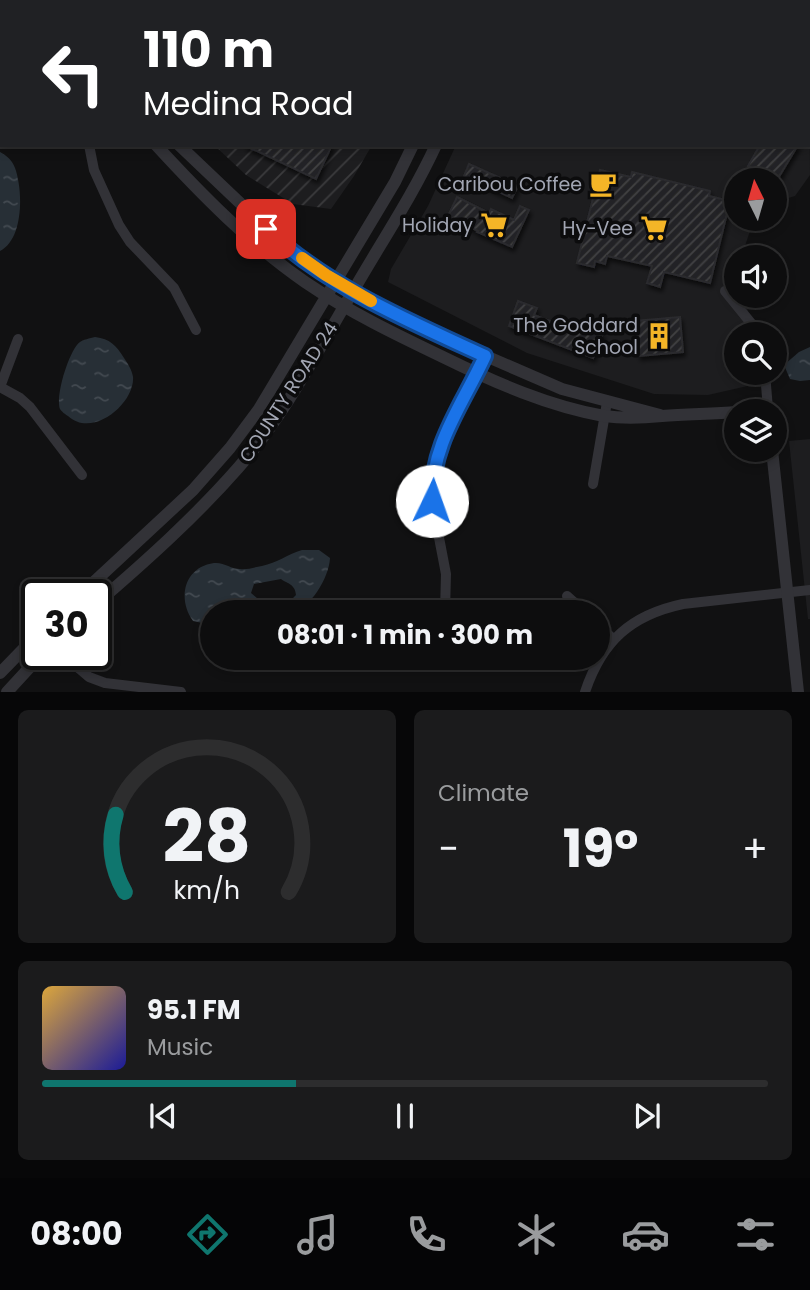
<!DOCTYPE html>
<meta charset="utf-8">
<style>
body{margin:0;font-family:Poppins,sans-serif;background:#1b1b1c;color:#f1f3f6;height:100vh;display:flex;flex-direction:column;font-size:26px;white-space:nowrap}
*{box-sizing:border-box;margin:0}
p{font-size:23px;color:#9a9c9e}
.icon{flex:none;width:38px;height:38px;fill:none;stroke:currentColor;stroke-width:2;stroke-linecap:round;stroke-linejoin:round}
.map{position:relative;height:692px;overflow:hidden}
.panel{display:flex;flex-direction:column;gap:18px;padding:18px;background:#070708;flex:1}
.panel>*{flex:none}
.banner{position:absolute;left:0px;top:0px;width:810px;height:147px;box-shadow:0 4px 10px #0003,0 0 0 2px #2d2d2e;background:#202124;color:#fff;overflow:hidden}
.needle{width:46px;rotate:355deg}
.tools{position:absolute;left:724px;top:168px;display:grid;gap:14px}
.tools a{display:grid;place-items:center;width:63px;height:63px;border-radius:50%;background:#0d0d0e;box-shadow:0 4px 10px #0003,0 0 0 2px #2d2d2e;font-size:35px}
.speed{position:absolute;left:21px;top:579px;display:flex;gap:14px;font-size:35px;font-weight:700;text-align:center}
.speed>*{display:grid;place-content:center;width:91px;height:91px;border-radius:50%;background:#0d0d0e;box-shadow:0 4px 10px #0003,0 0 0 2px #2d2d2e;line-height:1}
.speed .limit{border:4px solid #111;border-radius:10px;background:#fff;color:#111}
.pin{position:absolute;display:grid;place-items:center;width:60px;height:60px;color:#fff;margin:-30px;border-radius:14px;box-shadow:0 4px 10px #0006}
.me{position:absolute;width:77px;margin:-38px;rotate:3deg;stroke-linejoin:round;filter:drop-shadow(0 0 5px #0008)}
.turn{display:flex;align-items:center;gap:24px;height:147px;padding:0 28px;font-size:32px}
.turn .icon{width:91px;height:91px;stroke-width:2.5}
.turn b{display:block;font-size:49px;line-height:60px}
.big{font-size:52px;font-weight:700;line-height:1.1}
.panel .card{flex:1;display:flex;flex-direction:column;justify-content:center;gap:10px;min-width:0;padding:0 24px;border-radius:10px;background:#1b1b1c}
.panel .dial{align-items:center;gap:0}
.dial svg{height:182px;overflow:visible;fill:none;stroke:#2d2d2e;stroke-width:7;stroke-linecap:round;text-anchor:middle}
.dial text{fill:#f1f3f6;stroke:none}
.song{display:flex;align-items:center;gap:21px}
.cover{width:84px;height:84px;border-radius:10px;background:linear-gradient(135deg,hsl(40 70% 55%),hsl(240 70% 35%))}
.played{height:7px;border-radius:4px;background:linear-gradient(90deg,#0f766e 35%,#2d2d2e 35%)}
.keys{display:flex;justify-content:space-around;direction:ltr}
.heat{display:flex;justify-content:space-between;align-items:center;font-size:38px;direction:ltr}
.panel .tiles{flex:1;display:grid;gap:18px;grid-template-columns:1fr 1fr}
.card:last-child{grid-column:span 2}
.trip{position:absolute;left:200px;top:600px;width:410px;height:70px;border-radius:35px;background:#0d0d0e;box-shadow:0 4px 10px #0003,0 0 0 2px #2d2d2e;font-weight:700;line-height:70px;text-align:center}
.tab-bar{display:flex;height:112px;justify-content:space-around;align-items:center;background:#050506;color:#9a9c9e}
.tab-bar .icon{width:49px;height:49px}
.tab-bar .on{color:#0f766e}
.tab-bar b{font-size:32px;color:#f1f3f6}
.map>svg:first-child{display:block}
.built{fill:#1d1d1f}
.industrial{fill:url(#industrial-furrows)}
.water{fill:url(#water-ripples);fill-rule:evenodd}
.building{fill:url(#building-hatch);stroke:#2b2b2e;stroke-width:2;filter:url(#shadow)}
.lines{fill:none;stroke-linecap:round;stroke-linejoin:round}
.minor{stroke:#323237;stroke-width:10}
.tertiary{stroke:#323237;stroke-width:12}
.route-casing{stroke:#114b97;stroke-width:18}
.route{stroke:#1a73e8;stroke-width:12}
.slow{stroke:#f59e0b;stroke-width:12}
.labels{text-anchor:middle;stroke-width:7;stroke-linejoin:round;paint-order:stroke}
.poi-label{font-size:19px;fill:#a2a6b3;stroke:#0c0c0d;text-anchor:end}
.street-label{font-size:19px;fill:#a2a6b3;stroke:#0c0c0d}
</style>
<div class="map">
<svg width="810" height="692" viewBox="0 0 810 692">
<defs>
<pattern id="industrial-furrows" width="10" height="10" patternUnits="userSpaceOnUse" patternTransform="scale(1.75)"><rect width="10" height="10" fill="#1d1d1f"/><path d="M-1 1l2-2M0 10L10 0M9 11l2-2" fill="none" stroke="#3b3b3d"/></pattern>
<pattern id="water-ripples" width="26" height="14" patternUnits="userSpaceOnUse" patternTransform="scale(1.75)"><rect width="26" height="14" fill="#272f36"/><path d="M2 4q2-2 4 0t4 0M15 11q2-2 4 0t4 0" fill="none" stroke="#434a51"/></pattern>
<pattern id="building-hatch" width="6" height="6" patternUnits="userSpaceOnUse" patternTransform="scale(1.75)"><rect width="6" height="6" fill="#242426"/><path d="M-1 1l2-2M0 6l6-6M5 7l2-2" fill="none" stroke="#414143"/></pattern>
<filter id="shadow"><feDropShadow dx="2" dy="4" stdDeviation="2" flood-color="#0009"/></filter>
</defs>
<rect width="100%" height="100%" fill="#111112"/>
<path class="built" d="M809 33 810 175 795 196 775 202V180H737V219H754L744 249V257H737V296H747L749 334H737V373H752V385L708 395 654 394 527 353 388 282 391 269 428 206 456 145H808Z
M810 439V619H808L789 441Z"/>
<path class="industrial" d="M0 0H449L2 2 0 22Z
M214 145H372L354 176 331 209 293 204 246 175Z"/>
<path class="water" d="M0 152C7 156 12 160 15 168 23 190 24 239 0 251Z
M95 337C110 339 116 345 124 358 128 364 132 370 133 377 135 403 93 439 68 416 66 415 61 411 60 409 55 397 69 350 80 342 83 340 90 338 95 337Z
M810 347V380L800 381 790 379 784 365 799 352Z
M302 550H319L330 558C329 578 310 610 290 612 265 616 237 612 212 612V625L193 621C177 599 184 567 214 563 224 562 231 569 240 569 247 570 255 567 262 566 277 563 288 554 302 550ZM281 579C288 584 295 584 296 595L291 600 258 599 251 593 254 584Z"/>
<path class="building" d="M244 145H332L316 179Z
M760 145H798L777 180H757L751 177 756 170 748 166Z
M469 164 518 186 512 198 464 176Z
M600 170 631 177 632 172 710 191 709 196 730 201 710 283 664 272 660 287 647 283 652 266 607 256 605 264 595 261 594 267 577 263Z
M457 197 489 213 491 209 514 220 520 206 529 210 512 247 477 232 478 231 448 216Z
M518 301 537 308 534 315 582 333 585 327 603 334 593 358 509 326Z
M680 317 683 352 639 356 636 321Z"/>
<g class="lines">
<path class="minor" d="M263 2 264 0
M89 145 94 170 119 225 130 242 174 288 196 330
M725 291 755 328 757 334
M765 373 768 409
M0 387 20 398 30 407 82 475
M0 387 18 339
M593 484 607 402
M567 596 585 612
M445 612 446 574 432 501V482L440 444 485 356
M597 624 613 639
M62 654 89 677 105 683 181 692
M585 692C602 641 631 615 683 604L810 590"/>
<path class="tertiary" d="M470 2 471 0
M493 2 494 0
M0 51H2
M156 145C201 194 250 244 305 282 349 312 397 335 445 358 496 383 548 406 604 416 625 419 642 418 662 416 687 414 712 414 737 412
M179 145 282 243 326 275 364 298 465 347 562 389 660 415
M743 411 768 409V411
M772 450 798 692
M80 595 193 490 230 448 259 409 395 182 413 145
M96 604C146 561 195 517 238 468 284 416 317 352 352 293 380 244 412 197 436 145
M0 673 37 635
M7 692 42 654"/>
</g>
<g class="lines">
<defs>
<path id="route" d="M266 229C328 287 409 321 485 356 462 406 431 444 432 501"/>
</defs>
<use href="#route" class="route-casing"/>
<use href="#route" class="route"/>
<path class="slow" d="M302 258 326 275 371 301"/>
</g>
<defs>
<symbol id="cafe-bare" viewBox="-9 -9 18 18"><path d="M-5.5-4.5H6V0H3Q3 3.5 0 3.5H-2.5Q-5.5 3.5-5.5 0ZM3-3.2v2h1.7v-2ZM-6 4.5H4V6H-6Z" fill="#f4b527" stroke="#0c0c0d" stroke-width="2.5" paint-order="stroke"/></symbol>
<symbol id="supermarket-bare" viewBox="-9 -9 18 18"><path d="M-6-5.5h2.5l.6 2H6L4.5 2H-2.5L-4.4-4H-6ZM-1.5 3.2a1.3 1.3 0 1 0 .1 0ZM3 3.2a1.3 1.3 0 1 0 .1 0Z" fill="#f4b527" stroke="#0c0c0d" stroke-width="2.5" paint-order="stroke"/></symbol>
<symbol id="building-bare" viewBox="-9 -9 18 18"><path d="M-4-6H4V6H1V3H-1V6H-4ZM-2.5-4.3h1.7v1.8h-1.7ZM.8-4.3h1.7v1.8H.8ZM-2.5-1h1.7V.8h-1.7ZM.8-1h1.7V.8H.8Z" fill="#f4b527" stroke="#0c0c0d" stroke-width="2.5" paint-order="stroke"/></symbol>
</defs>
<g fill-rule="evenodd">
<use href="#cafe-bare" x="584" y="165" width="38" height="38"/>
<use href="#supermarket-bare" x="475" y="206" width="38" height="38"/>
<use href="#supermarket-bare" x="635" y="209" width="38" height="38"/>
<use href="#building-bare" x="640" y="317" width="38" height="38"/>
</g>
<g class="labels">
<g class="poi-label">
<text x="582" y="191">Caribou Coffee</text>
<text x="473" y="232">Holiday</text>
<text x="633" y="235">Hy-Vee</text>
<text x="638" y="332">The Goddard<tspan x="638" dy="22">School</tspan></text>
</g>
<g class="street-label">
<text transform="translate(288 392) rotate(-57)" y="7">COUNTY ROAD 24</text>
</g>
</g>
</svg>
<div class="tools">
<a><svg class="needle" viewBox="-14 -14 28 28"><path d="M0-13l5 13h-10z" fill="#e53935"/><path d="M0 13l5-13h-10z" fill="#9a9c9e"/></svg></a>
<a><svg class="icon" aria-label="sound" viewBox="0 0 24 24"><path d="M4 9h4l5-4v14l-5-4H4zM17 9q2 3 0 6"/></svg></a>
<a><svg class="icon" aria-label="search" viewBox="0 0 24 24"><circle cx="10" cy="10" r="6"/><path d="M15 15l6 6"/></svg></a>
<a><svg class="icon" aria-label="layers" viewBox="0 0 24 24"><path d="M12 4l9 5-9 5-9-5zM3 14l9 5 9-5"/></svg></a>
</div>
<div class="speed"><div class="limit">30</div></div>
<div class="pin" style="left:266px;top:229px;background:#d93025"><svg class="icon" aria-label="arrive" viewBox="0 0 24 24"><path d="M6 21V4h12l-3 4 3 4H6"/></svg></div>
<svg class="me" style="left:432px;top:501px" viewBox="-20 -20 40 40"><circle r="19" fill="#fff"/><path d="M0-13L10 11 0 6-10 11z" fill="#1a73e8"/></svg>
<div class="trip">08:01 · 1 min · 300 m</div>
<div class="banner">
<div class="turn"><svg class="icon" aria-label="left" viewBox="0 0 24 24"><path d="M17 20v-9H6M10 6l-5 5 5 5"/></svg><div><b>110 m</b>Medina Road</div></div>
</div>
</div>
<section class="panel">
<div class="tiles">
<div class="card dial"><svg viewBox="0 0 100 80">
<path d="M14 69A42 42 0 1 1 86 69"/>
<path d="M14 69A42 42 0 0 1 10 35" stroke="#0f766e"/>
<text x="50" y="56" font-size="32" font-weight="700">28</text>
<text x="50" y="72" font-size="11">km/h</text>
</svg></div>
<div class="card"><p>Climate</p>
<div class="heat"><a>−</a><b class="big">19°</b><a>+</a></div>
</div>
<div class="card">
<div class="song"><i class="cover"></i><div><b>95.1 FM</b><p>Music</p></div></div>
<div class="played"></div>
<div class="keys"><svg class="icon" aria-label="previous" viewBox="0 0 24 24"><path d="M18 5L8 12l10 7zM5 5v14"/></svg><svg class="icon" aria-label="pause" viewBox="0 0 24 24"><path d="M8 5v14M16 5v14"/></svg><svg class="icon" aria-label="next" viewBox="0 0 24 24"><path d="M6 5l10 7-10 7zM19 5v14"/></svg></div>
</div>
</div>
</section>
<nav class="tab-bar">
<b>08:00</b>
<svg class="icon on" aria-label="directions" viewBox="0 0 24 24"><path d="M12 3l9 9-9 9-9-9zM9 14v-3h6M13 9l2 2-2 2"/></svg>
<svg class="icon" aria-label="music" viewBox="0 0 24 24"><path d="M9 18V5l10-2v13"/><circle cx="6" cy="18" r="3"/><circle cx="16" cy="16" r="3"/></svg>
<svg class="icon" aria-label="phone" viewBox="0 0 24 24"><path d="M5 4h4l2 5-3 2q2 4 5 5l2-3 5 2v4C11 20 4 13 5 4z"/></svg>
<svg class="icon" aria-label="climate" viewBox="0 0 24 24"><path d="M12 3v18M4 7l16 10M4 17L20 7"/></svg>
<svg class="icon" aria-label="car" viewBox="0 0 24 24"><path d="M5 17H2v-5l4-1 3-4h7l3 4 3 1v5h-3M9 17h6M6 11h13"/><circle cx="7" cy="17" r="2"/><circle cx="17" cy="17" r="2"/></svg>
<svg class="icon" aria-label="filters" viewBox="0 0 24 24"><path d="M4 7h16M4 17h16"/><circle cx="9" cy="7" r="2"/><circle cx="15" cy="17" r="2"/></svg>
</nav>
